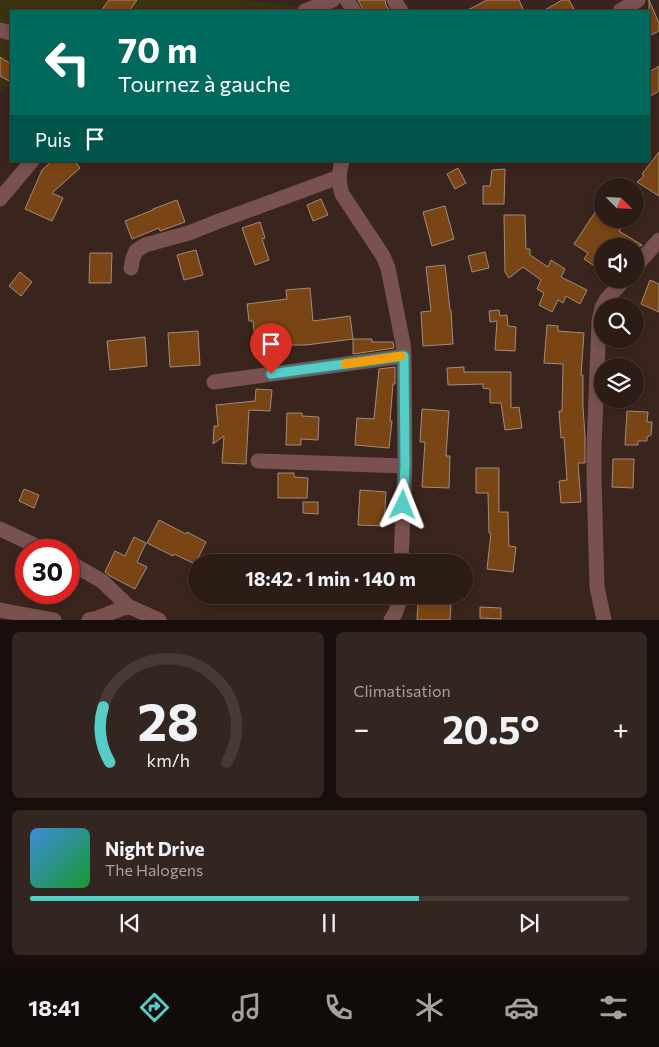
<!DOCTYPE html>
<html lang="fr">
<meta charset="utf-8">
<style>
body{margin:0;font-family:Commissioner,sans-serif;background:#33251f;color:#f1f3f6;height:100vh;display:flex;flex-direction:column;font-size:19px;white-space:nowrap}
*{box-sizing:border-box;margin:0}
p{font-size:16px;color:#a6a1a1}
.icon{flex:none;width:28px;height:28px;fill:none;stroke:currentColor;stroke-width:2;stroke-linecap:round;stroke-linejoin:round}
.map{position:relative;height:620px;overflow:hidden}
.details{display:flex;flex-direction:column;gap:12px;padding:12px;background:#180f0c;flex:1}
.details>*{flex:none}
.hud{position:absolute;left:10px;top:10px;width:640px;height:152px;border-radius:0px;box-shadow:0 2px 8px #0003,0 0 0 1px #473a35;background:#00695c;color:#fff;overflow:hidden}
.needle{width:32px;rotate:114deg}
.buttons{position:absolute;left:594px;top:178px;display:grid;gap:10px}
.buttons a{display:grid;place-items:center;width:50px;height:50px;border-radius:50%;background:#2b1c16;box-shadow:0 2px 8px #0003,0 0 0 1px #473a35;font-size:25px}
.speed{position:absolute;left:15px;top:539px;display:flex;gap:10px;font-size:25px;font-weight:700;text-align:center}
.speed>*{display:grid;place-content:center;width:65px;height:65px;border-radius:50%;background:#2b1c16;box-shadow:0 2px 8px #0003,0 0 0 1px #473a35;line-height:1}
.speed .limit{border:8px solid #d22;background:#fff;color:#111}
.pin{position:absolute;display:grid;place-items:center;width:42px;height:42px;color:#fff;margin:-51px -21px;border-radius:50% 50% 50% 0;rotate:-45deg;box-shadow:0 0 5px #0007}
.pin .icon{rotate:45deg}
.me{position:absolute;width:55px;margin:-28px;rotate:2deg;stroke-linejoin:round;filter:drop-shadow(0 0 4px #0008)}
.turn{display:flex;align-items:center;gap:18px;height:105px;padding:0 25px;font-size:22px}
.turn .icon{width:65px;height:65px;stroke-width:2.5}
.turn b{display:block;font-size:35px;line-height:42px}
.then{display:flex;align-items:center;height:48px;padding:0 25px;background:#0003;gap:10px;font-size:19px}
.big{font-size:38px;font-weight:700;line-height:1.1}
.details .card{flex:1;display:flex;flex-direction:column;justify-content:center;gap:8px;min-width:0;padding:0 18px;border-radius:8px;background:#33251f}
.details .dial{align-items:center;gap:0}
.dial svg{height:130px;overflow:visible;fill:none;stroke:#473a35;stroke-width:7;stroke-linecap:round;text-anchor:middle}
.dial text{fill:#f1f3f6;stroke:none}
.song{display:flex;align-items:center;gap:15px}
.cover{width:60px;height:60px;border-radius:8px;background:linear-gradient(135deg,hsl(210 70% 55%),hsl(130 70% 35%))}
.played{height:5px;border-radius:2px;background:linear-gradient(90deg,#55cdc6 65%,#473a35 65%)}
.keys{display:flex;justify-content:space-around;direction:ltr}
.heat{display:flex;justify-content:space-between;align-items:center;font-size:28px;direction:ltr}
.details .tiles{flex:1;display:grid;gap:12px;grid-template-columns:1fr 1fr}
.card:last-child{grid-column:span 2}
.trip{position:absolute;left:188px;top:554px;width:285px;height:50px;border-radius:25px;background:#2b1c16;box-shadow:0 2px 8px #0003,0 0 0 1px #473a35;font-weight:700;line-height:50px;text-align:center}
.dock{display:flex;height:80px;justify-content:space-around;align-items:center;background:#110b09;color:#a6a1a1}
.dock .icon{width:35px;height:35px}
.dock .active{color:#55cdc6}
.dock b{font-size:22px;color:#f1f3f6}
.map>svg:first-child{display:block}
.sand{fill:#3a3211}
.building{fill:#794514;stroke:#a18c7d}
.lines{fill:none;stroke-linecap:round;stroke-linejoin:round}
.minor{stroke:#785150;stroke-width:15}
.route-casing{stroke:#378581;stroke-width:12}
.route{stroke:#55cdc6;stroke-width:9}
.slow{stroke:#f59e0b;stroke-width:9}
</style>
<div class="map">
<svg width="659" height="620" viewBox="0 0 659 620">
<rect width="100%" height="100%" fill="#39251d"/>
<path class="sand" d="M0 0H244L314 8 305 11H11V84L0 92Z"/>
<path class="building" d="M109 0H137L129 11H101Z
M358 0H385L386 5 390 11H364Z
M487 0H519L524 11H466Z
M562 0H569L575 11H543Z
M649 0 659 23V31L649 36Z
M0 57 11 64V82L0 76Z
M659 66V91L649 97V72Z
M659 152V196L637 182 644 176 642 174Z
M52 161H75L80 168 52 193 63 198 52 221 25 209 42 170Z
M458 168 466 183 455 189 447 174Z
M505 169 504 204H483V186H490L492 170Z
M321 199 328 215 313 221 307 205Z
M177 200 185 222 160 231 159 228 132 239 125 221 153 210V209Z
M602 202V219H616L624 224 619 231 642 245 641 246H602V271L584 259 588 253 574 244Z
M445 206 454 239 432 246 423 212Z
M504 215H525L526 249H530V255L548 267 551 260 565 269 561 277 587 290 580 304 566 296 563 303 558 300 552 312 539 305 544 293 537 289 541 280 523 267 509 278 505 272Z
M260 222 265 238 262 239 269 260 255 265 242 228Z
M196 250 203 275 184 280 177 255Z
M485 252 489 268 472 272 468 256Z
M90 253H112L111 283H89Z
M445 265 450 310H451L453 344 423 346 421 312 431 311 426 267Z
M20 272 32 282 21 296 9 286Z
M650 280 659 284V312L641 304Z
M310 288 313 321 350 316 353 339 306 345H282L283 352 257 355 253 321H249L247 304 287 299 286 290Z
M499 310 500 316 507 315 508 326 516 327 515 351 495 350 497 321 490 322 489 311Z
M547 325 558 326V331L584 333 581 375H583V407L585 436V463H578L581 502 561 503 559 481 567 480 564 437 561 438 559 411H562L563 364 544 363Z
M198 331 200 365 170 367 168 333Z
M145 337 147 366 110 370 107 341Z
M353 339H372V342H393L394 348 353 354Z
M395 367V384H393L390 421H392L389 448 355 445 357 418 374 419 379 369Z
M464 367V372H511V408L519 407 522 428 505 430 501 403H490V389L483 388V384L448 385 447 368Z
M256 389 272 390 270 411 249 410 246 464 222 463 224 436 213 444 214 426H218L216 405 255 401Z
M422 409 449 411 446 456H450L449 488 422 487 425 442H420Z
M627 411 648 412 647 422H652L651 435 647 437V441H638V445H625Z
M287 413H302V416L319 417 318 440 301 439V445H286Z
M613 459H634L633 488 612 487Z
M476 468H499V512H508L509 546 516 547 513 572 487 569 491 533H489L488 493H476Z
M278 473H294V477L308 478 307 498H278Z
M24 489 39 495 34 508 19 501Z
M360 490 386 492 384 526 358 525Z
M303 502H318V514L303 513Z
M159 520 186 534 187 532 206 542 195 564 174 554 173 556 147 543Z
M134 537 146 543 137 562 147 567 135 589 110 576 105 572 115 551 125 556Z
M418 603 451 604 450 620H417Z
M480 607 501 608V619L480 618Z"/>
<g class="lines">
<path class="minor" d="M347 0 354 11
M394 0 401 11
M305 11 333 0
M620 11 638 0
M0 30 11 33
M342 161C339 173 338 182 342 194L383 256 388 268 403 344 404 356 405 466 401 562
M0 199 32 161
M635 267 659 240
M131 268 133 258 136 251 145 245 189 233 219 221 339 177
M603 306 606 300 625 279
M602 307 599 321 594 447V477L597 587 604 620
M214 382 404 356
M258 461 405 466
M0 529 45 550
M69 562 102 581 128 606 159 620
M0 610 54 620
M89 620 95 619 128 606
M391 620C397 612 399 605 400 595"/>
</g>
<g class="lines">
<defs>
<path id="route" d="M271 374 404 356 405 466 403 505"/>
</defs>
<use href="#route" class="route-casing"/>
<use href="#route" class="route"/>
<path class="slow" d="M345 364 401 356"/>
</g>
</svg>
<div class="buttons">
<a><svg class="needle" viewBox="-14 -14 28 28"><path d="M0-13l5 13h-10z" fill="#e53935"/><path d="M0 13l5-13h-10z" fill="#a6a1a1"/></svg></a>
<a><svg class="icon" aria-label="sound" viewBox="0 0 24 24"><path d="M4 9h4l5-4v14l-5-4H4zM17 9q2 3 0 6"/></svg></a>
<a><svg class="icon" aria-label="search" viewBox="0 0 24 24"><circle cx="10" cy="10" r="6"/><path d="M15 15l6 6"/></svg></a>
<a><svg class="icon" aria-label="layers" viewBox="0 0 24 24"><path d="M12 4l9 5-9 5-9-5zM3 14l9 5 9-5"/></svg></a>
</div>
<div class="speed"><div class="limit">30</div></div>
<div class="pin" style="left:271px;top:374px;background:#d93025"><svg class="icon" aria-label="arrive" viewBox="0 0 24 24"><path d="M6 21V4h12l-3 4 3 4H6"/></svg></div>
<svg class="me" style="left:403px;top:505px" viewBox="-20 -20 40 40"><path d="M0-17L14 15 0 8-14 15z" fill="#55cdc6" stroke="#fff" stroke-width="4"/></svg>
<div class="trip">18:42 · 1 min · 140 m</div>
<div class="hud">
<div class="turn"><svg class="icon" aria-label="left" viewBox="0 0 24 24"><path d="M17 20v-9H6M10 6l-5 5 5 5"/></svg><div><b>70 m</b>Tournez à gauche</div></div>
<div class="then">Puis<svg class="icon" aria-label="arrive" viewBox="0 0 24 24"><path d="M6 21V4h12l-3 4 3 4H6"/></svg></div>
</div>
</div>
<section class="details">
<div class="tiles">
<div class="card dial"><svg viewBox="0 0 100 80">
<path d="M14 69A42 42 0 1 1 86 69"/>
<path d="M14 69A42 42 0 0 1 10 35" stroke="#55cdc6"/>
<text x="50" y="56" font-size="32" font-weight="700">28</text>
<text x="50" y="72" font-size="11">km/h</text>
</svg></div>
<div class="card"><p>Climatisation</p>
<div class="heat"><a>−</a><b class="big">20.5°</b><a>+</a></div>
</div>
<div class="card">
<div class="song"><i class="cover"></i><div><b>Night Drive</b><p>The Halogens</p></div></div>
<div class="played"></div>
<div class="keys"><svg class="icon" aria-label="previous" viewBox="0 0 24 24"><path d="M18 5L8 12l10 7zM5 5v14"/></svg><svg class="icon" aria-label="pause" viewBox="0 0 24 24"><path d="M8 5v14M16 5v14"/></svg><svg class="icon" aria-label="next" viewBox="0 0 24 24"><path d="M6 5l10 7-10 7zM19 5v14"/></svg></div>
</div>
</div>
</section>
<nav class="dock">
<b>18:41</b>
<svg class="icon active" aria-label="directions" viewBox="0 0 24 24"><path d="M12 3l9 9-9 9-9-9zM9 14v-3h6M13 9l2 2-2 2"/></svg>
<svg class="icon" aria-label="music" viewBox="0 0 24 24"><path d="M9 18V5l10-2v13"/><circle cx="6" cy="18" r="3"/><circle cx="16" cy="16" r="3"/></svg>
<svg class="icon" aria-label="phone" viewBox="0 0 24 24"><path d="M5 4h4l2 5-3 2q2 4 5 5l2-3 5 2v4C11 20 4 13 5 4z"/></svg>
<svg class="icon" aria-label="climate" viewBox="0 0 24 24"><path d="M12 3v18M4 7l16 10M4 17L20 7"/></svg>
<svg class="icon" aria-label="car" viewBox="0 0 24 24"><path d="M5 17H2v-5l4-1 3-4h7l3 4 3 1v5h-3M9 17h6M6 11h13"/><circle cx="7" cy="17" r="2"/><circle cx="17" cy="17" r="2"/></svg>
<svg class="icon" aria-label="filters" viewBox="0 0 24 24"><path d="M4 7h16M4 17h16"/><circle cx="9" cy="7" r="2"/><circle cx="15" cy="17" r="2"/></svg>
</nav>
